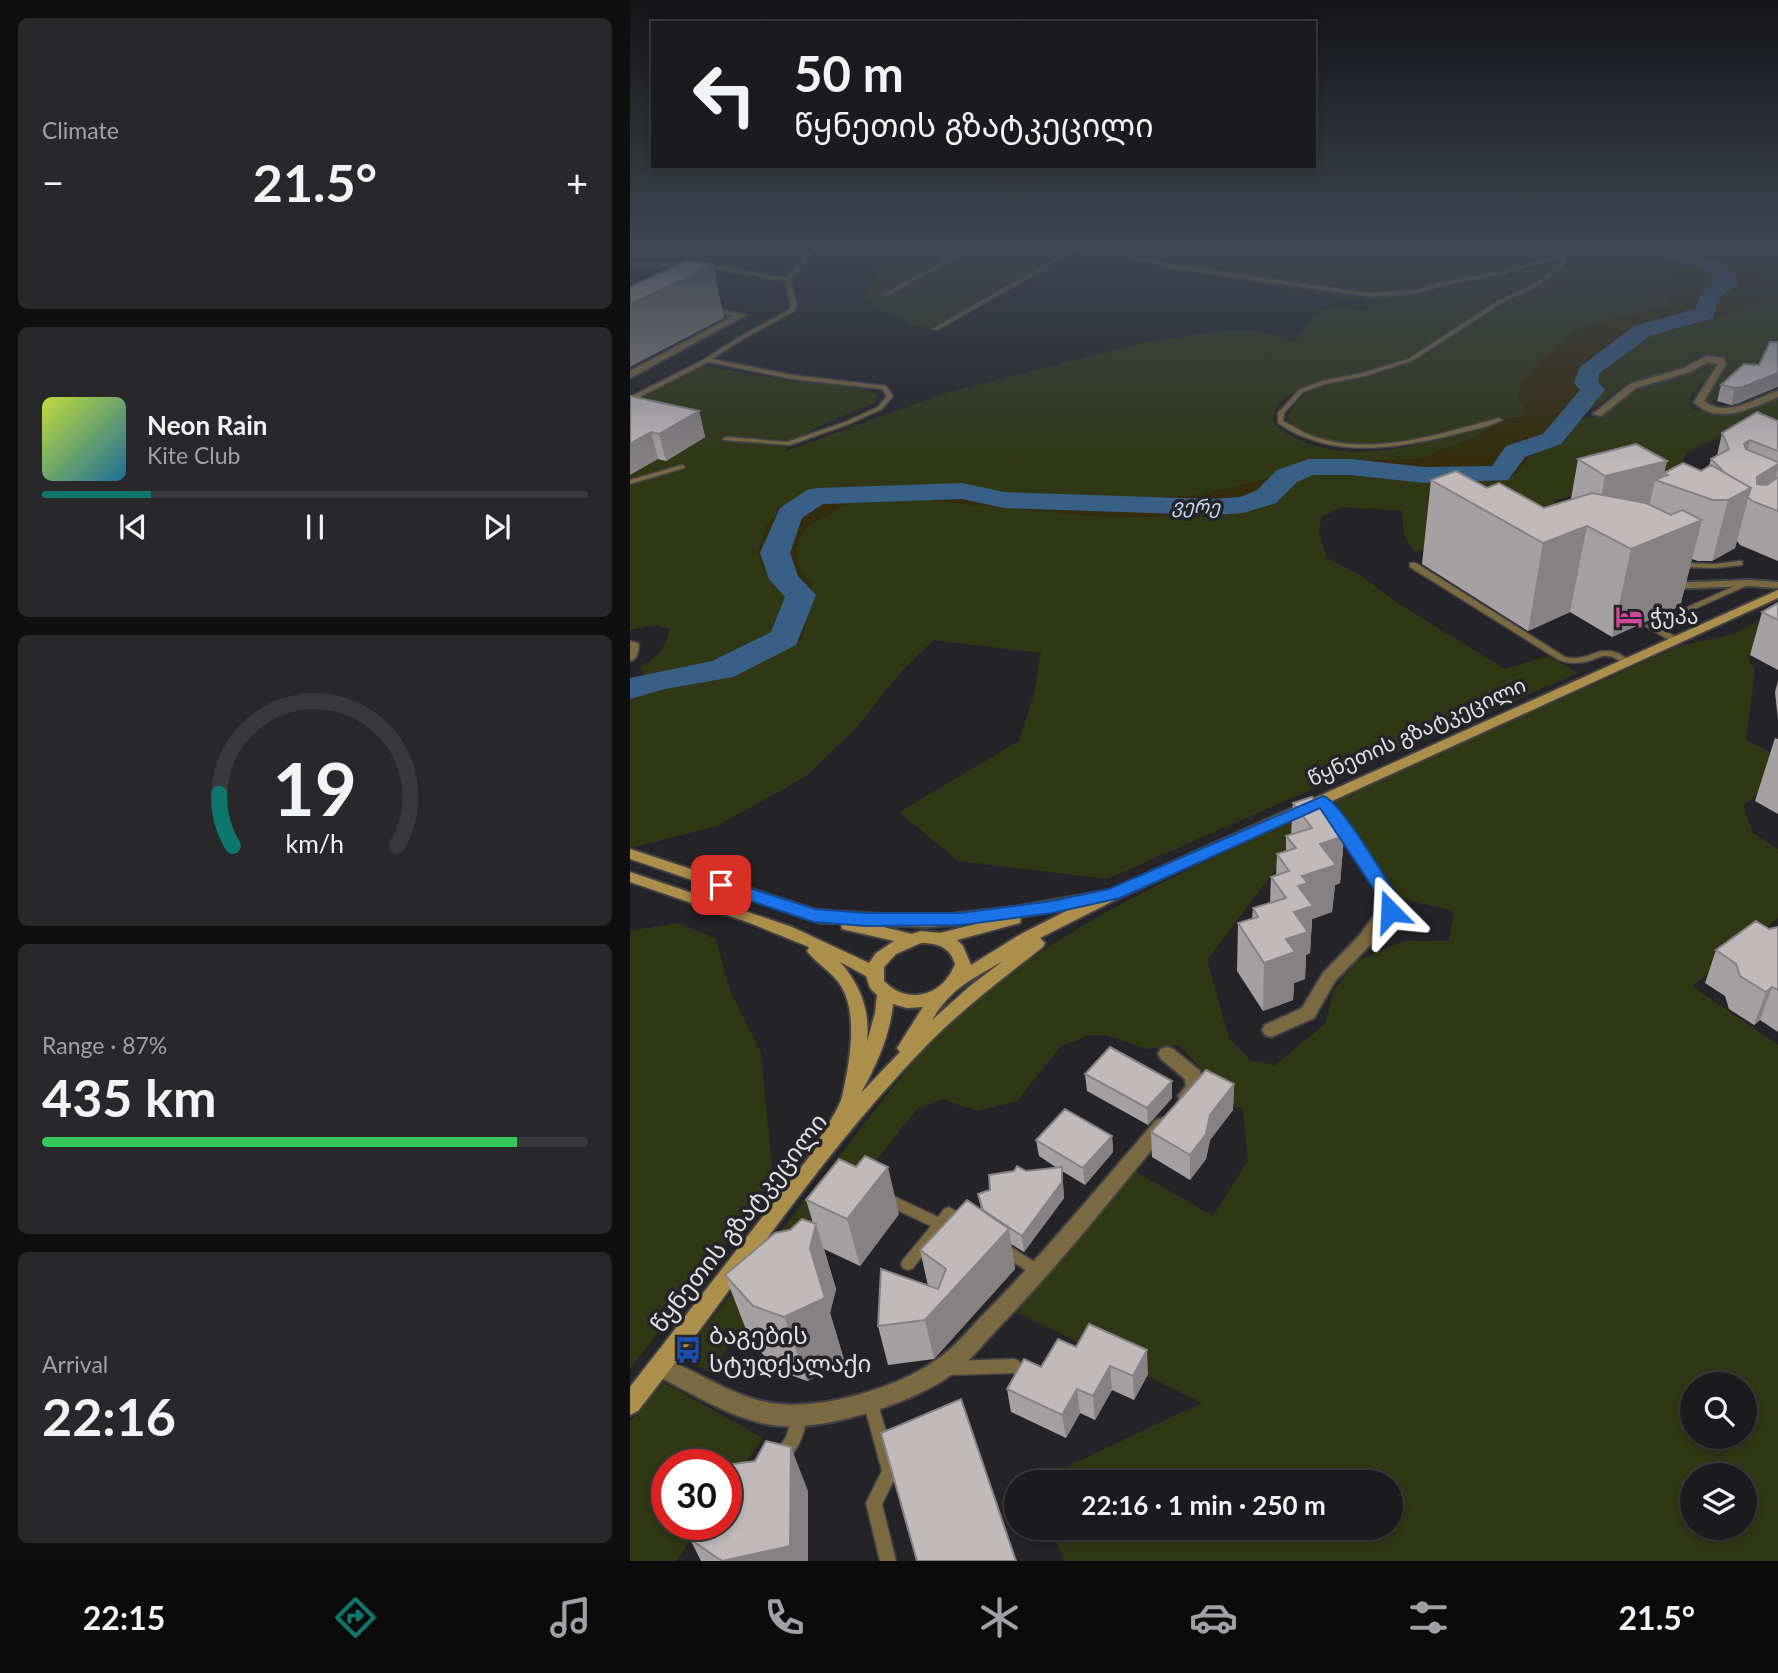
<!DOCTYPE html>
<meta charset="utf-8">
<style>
body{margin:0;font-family:Lato,"Noto Sans Georgian",sans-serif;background:#28282b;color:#f1f3f6;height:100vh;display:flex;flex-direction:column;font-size:26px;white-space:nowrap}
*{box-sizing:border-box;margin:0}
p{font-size:23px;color:#a0a1a4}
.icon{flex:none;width:38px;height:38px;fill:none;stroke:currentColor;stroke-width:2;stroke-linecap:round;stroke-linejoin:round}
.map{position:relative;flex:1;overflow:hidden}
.side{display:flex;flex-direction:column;gap:18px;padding:18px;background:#0f0f10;width:630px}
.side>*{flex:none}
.hud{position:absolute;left:21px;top:21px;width:665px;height:147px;border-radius:0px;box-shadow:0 4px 10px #0003,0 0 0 2px #39393c;background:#1b1b1e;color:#f1f3f6;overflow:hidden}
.controls{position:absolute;left:1050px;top:1372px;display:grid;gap:14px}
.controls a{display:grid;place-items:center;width:77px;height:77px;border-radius:50%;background:#1b1b1e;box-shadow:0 4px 10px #0003,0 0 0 2px #39393c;font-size:35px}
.speed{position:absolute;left:21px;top:1449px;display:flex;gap:14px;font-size:35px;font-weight:700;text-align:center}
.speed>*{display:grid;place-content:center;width:91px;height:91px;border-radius:50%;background:#1b1b1e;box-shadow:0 4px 10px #0003,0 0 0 2px #39393c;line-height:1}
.speed .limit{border:10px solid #d22;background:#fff;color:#111}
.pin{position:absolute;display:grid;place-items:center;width:60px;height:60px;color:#fff;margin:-30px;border-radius:14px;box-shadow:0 4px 10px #0006}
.me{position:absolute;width:77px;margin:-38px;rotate:339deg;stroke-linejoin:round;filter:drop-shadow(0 0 5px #0008)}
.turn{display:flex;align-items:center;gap:24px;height:147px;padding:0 28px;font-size:32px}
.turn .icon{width:91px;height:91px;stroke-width:2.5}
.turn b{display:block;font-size:49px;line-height:60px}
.big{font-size:52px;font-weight:700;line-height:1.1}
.side .card{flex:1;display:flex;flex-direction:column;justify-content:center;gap:10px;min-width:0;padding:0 24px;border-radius:10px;background:#28282b}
.side .dial{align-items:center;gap:0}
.dial svg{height:182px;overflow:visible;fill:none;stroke:#39393c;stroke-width:7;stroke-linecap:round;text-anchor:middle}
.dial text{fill:#f1f3f6;stroke:none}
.song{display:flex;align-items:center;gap:21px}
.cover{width:84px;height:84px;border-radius:10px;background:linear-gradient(135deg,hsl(70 70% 55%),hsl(200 70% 35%))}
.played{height:7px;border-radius:4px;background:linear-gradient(90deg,#0f766e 20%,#39393c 20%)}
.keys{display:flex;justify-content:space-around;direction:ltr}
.heat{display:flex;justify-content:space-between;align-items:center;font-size:38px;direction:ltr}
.charge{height:10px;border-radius:5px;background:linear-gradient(90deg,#34c759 87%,#39393c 0)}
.trip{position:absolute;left:374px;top:1470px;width:399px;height:70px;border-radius:35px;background:#1b1b1e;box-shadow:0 4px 10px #0003,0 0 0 2px #39393c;font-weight:700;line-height:70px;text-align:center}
.dock{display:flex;height:112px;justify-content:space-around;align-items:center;background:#0b0b0c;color:#a0a1a4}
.dock .icon{width:49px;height:49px}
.dock .selected{color:#0f766e}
.dock b{font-size:32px;color:#f1f3f6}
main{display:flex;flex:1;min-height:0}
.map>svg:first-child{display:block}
.green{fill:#303715;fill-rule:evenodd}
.sand{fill:#342c0a}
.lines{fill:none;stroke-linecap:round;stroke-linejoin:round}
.river{fill:#386087;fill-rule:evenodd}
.service-casing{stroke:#424246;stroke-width:3}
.minor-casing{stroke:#424246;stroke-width:4}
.secondary-casing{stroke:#424246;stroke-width:4}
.service{fill:#7b6941;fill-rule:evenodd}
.minor{fill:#7b6941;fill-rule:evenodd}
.secondary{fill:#ad8f4c;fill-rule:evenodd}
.wall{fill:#a5a0a1}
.shaded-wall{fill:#868283}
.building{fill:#c0babb;stroke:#868283;stroke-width:2}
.route{fill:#1a73e8;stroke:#114b97;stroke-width:2}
.labels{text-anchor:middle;stroke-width:7;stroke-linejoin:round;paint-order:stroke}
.far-water-label{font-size:19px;font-style:italic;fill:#c1d9f2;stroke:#242428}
.poi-label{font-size:21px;fill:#e0e0e3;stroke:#242428;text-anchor:start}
.street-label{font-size:21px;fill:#e0e0e3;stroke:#242428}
.near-street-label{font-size:24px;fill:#e0e0e3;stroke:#242428}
.near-poi-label{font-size:24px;fill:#e0e0e3;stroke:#242428;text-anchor:start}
</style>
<main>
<section class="side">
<div class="card"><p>Climate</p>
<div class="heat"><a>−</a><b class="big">21.5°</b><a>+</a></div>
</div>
<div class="card">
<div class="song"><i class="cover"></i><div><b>Neon Rain</b><p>Kite Club</p></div></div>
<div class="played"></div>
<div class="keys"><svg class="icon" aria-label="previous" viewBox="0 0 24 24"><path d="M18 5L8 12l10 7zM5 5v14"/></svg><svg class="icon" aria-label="pause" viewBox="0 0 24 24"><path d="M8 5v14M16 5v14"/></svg><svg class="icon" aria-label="next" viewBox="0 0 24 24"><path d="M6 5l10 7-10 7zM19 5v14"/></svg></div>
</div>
<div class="card dial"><svg viewBox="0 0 100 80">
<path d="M14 69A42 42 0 1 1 86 69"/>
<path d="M14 69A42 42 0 0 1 8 46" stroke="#0f766e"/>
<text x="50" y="56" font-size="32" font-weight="700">19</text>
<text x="50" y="72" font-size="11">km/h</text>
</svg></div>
<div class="card"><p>Range · 87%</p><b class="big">435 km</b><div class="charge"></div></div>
<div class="card"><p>Arrival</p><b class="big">22:16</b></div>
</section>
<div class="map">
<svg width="1148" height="1561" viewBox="0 0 1148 1561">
<rect width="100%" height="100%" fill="#242428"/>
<path class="green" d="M210 245H1027L1037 256 1055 262 1056 265 1044 273 1120 269 1078 262 1050 250V245H1148V354L1136 352 1122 378 1108 376 1079 405 1071 402 1095 362 1086 356H1069L1044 371 995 384 970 404 952 415 946 414 969 390 962 377 971 365 1018 332 1039 325 1059 326 1122 304 1139 303 1128 298 1051 288 1042 292 1036 308 1016 311 947 330 925 347 900 371 896 414 889 417C816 425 723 471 657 421 663 404 671 395 688 387L676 386C661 394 642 402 643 422 703 478 803 441 870 422L850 435 790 459 688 462 658 469 628 482 562 496 450 500 333 489 270 488 189 492 133 567 158 601C157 607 156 616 152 622 124 661 62 668 18 679L9 668C25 658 38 648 39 629L26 625 0 630V404L70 365 161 381 230 387 247 395V401C221 415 169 429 154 452L312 394 510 343 591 331H626L665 342 689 310 712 307 736 311 741 302 553 272 448 250 304 330 283 325 240 305 236 295 246 281 240 259Z
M1076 360 1086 361 1087 364 1060 397V405L1064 410 1099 412 1148 397V430L1098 432 1056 453 1050 471 1001 479 924 501 984 539 927 563 826 537 785 553 774 535 772 511 713 507 691 517 689 534 697 558 733 577 769 604 875 669 918 656 948 673 477 879 328 861 269 812 389 741 404 694 411 653 304 640 270 673 225 729 175 777 87 826 0 848V696L109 668 173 639 177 599 182 586 170 572 166 555 169 538 178 525 219 503 299 500 464 516 519 517 617 508 636 499 663 477 686 471 723 472 740 477 869 479 886 474 900 456 937 430 944 420 966 417 1007 387Z
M1148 611V636L1117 655 1125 671 1116 740 1148 756V777L1113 806 1123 833 1148 849V918L1062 986 1148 1045V1561H434L421 1528H761V1482H404L572 1403 384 1311 505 1171 583 1216 618 1161 613 1109 575 1090 572 1070 549 1045 517 1049 477 1035H460L431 1046 387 1101 347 1111 312 1099 287 1109 79 1372 51 1358C105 1289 160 1219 214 1150 256 1096 297 1039 350 996 449 917 555 871 668 818L677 828 577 960 599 1038 621 1061 645 1065 696 1023 703 991 727 961 775 941H819L824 911 770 898 701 801 1052 645 1101 635ZM1062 1384H1115V1437H1062ZM1062 1475H1115V1528H1062Z
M47 923 86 939 99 987 131 1053 143 1179 63 1289 0 1368V935L1 931Z
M33 1382 133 1438 96 1490V1465H37V1524H72L46 1561H0V1421Z"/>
<path class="sand" d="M1027 245H1050V250L1078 262 1120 269 1129 287 1043 274 1056 265 1055 262 1037 256Z
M1052 287 1128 296 1141 304H1122L1059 326 1039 325 1018 332C1005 355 979 352 962 377L969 390 946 414 927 441 899 456 886 474 870 479 740 477 723 472 686 471 663 477 636 499 617 508 519 517 464 516 299 500 219 503 178 525 169 538 166 555 170 572 182 585 177 599 173 639 109 668 0 696V685C46 671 123 664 153 621 156 616 157 607 158 601L133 567 127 552 137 525 148 514 189 492 270 488 333 489 450 500 562 496 628 482 658 469 688 462 790 459 850 435 870 422 869 420 889 418 896 414 888 399 891 385 900 371 926 346 947 330 1016 311 1036 308 1042 293 1039 290Z"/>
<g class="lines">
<path class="river" d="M1029 245H1049L1052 252 1090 262 1109 281 1089 299 1083 318 1020 336 975 369 969 374 968 382 975 390 931 444 895 457 878 480 794 483 721 475H683L667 482 646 503 613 513 581 515 374 508 332 499 193 504 172 518 160 553 168 576 186 595 166 645 103 677 35 689 0 699V678L82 661 141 632 155 597 139 579 130 553 150 508 177 490 187 488 332 483 374 492 581 499 610 497 626 491 647 470 679 459H721L794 467 862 466 876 446 913 434 950 390 944 383 950 367 1004 326 1065 309 1072 292 1087 280 1076 270 1037 260Z"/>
<defs>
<path id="service" d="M229 245 246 247 247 245H252L250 248C260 250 269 252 279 250 287 249 293 245 301 245 279 259 251 254 229 245Z
M342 245H348L257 296 252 295Z
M450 245H462L540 264 740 293 785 290 823 279 870 272 920 257 927 253 885 245C897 245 925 252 933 250 940 249 943 245 950 245L937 252 935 265 910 285 872 303 782 361 735 376 695 384 673 392 654 413 653 421C661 425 669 430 677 434 738 459 809 434 869 418L872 420C859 427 841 430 826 434 777 446 720 457 672 436 663 433 656 428 648 423V413L669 390 692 381 732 373 778 359 868 301 906 283 930 263 932 255 924 259 873 274 824 283 785 294 740 297 540 268 455 246 307 330 302 329Z
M184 246 189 247 160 280 167 306 163 312 113 339 82 359 162 375 256 386 263 396 252 409 219 424 160 445 94 440 93 439 96 437 157 442 215 422 248 407 257 396 252 389 162 379 78 362 0 402V397L75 359 109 337 159 310 161 306 155 281 72 267 0 266V262L72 263 156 278Z
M52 465 55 467 54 468 0 484V480Z
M1109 561H1112V565L1085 568 1050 567 1046 565 1050 563 1085 564Z
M780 563H786L935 657C963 664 971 636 1003 663L999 666C992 663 986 657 978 656 972 655 968 658 962 660 950 664 940 664 929 660L780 567Z
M1116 581H1122L1123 583 1026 626 1050 639 1051 641 1050 643H1044L1015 626Z
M0 641 8 643 9 645C8 652 8 659 0 661Z
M257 1193 308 1217 314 1209 319 1207 336 1217 338 1221 336 1225 331 1227 320 1221 283 1268 278 1270 273 1268 271 1264 273 1260 301 1226 252 1203 250 1199 252 1195Z
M373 1242 413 1267 415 1271 413 1275 408 1277 403 1275 368 1252 366 1248 368 1244Z
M384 1359 389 1361 391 1366 389 1371 384 1373 318 1375 313 1373 311 1368 313 1363 318 1361Z
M240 1394 245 1396 247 1401 268 1472 252 1504 266 1561H250L236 1503 252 1471 233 1401 235 1396Z
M169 1408 174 1410C180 1425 167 1456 152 1463L147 1460 144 1455 156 1437 164 1410Z"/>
<path id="minor" d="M74 306 116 315 0 378V371L104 316 74 310Z
M1076 356 1094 358 1096 364 1074 401C1096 419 1125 398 1148 391V397C1122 408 1087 426 1064 402L1088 364 1078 362 1060 372 1006 388 971 416 963 414 1000 384 1054 368Z
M1119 580 1148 582V588L1119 586 1038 589 1032 586 1038 583Z
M693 796 698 798 718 824 770 903 765 915 740 945 705 981 684 1018 641 1037 635 1035 632 1030 635 1025 672 1008 693 973 728 937 754 903 708 830 686 801Z
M537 1047 543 1049 570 1071 574 1088C569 1098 562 1105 551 1101L548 1096 556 1086 555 1079 531 1059 528 1054 531 1049Z
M532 1118 538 1120 541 1125 538 1130C484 1195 432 1262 373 1323 356 1340 341 1361 321 1375 283 1403 197 1430 150 1426 105 1422 63 1393 23 1374L20 1367 23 1360 31 1357C70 1372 106 1400 149 1404 195 1409 264 1388 302 1363 323 1350 339 1329 356 1312 416 1251 470 1185 526 1120Z"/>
<path id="secondary" d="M1148 590V598L489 898 410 938 415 943 413 947C372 979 331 1010 295 1047 187 1158 103 1291 8 1411L0 1415V1387L190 1143 189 1140C195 1128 209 1109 212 1097 219 1066 229 1015 211 986 202 971 186 964 177 951L179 947 120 923 0 882V872L162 927 239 963 246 953 264 941 212 929 211 923H191L178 919 0 859V849L186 910 269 915 319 914 384 907 468 892 473 893ZM444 907 391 934 341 965 333 946 327 940 390 923 391 917ZM350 923 310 933 291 931 282 934 245 925 297 927ZM291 943C308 943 320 947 325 964 313 996 278 1006 254 981V967L266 954ZM373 961 340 986 302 1020C322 987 341 980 373 961ZM210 962 236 976 240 988 247 995 245 1013 237 1042C240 1010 231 986 210 962ZM263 1004 277 1008 293 1007 267 1048 270 1052 231 1093C246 1066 260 1036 263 1004Z"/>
</defs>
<use href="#service" class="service-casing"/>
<use href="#minor" class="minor-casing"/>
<use href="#secondary" class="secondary-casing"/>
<use href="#service" class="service"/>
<use href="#minor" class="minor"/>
<use href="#secondary" class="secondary"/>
</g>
<path class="wall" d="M1148 342 1109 403 1101 405 1087 401 1091 385 1129 365Z
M0 396 69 411 75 437 36 461 28 459Z
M1148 421V561L1110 545 1107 541 1105 548 1082 561H1068L1062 559 1050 606 982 637 940 612 898 631 792 564 801 480 857 488 914 508 942 499H941L948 459 1037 461 1034 473 1071 471 1079 466 1081 459 1087 456 1092 433Z
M1148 603V670L1120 655 1132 612Z
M1148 681V720L1145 692Z
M1145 738 1148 739V814L1125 801Z
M663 803 714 836 710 883 705 885 702 912 682 919 680 953 676 955 675 979 664 983 663 1000 633 1011 607 971 608 923 622 919 623 908 640 903 641 877 646 876 647 854 656 852V836L661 835Z
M1148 927V1032L1130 1020 1124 1025 1099 1009 1095 996 1075 983 1086 950 1139 929Z
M455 1074 542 1081V1098L518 1125 457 1091Z
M604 1084 603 1110 580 1140 576 1159 560 1180 522 1157 521 1132Z
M482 1136 483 1152 455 1185 432 1171 434 1198 394 1252 381 1244 385 1269 304 1359 258 1365 248 1326 298 1286 290 1250 351 1209 348 1194 360 1190 396 1171 427 1168 409 1156 406 1140Z
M176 1200 269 1214 230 1266 194 1249 206 1289 200 1313 215 1363 177 1381 147 1370 120 1340 95 1275 183 1223Z
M446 1347 518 1374 504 1400 482 1390 465 1420 450 1413 436 1438 381 1412 377 1389Z
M125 1461 178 1491V1561H71L60 1539Z"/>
<path class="shaded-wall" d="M83 265 94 318 0 367V304Z
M1148 373V387L1109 403 1101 405 1105 388Z
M69 411 75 437 36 461 29 434Z
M21 432 28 459 0 475V444Z
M1120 440 1109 482 1114 444Z
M1037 461 1032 482 1025 480 1020 503 968 516 975 476Z
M1148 464V469L1138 505 1122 501 1127 477Z
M1121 488 1105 548 1082 561 1098 500Z
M1072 520 1050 606 982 637 1001 549Z
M957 526 940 612 898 631 913 543Z
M714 836 710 883 705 885 702 912 682 919 680 953 676 955 675 979 664 983 663 1000 633 1011 634 963 656 939 664 912 668 886 672 876 690 844Z
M1142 987 1130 1020 1124 1025 1136 992Z
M542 1081V1098L518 1125 517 1108Z
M604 1084 603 1110 580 1140 576 1159 560 1180V1155L580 1115Z
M482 1136 483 1152 455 1185 453 1168Z
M258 1167 269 1214 230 1266 217 1219Z
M432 1167 434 1198 394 1252 392 1236Z
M186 1224 206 1289 200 1313 215 1363 177 1381 154 1317 180 1248Z
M379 1229 385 1269 304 1359 295 1320Z
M517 1350 518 1374 504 1400 503 1376Z
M480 1366 482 1390 465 1420 463 1396Z
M447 1389 450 1413 436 1438 432 1415Z
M161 1447 178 1491V1561H97Z"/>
<path class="building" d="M58 260 83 265 0 304V287Z
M1140 342H1148V373L1113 387 1105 388 1091 385 1114 364 1129 365Z
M0 396 69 411 29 434 21 432 0 444Z
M1127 412 1148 421V451L1120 440 1114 444 1116 449 1148 462V464L1127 477V484L1137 485 1148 477V511L1122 501 1118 497 1121 488 1095 473 1081 459 1099 449 1092 433Z
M1006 444 1037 461 975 476 948 459Z
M1053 463 1071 471 1081 465 1121 488 1098 500H1083L1025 480 1038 475 1034 473Z
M826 471 857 488 869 483 914 508 962 493 1016 503 1041 515 1052 510 1072 520 1001 549 957 526 913 543 801 480Z
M1148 603V620L1132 612Z
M682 797 714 836 690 844 706 865 672 876 678 883 668 886 683 906 664 912 678 932 656 939 665 952 634 963 608 923 628 917 623 908 656 898 641 877 659 871 647 854 666 848 656 836 682 828 663 803Z
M1126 921 1139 929 1148 927V990L1142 987 1136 992 1110 976 1106 964 1086 950Z
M480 1047 542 1081 517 1108 455 1074Z
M576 1070 604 1084 580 1115 576 1134 560 1155 521 1132Z
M435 1109 482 1136 453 1168 406 1140Z
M235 1156 258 1167 217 1219 176 1200 209 1159 226 1167Z
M387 1166 396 1171 432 1167V1182L392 1236 353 1210 348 1194 360 1190 359 1175 384 1171Z
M337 1200 379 1229 295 1320 248 1326 251 1269 308 1289 316 1269 290 1250Z
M172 1219 186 1224 180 1248 195 1298 154 1317 123 1306 95 1275 145 1233 160 1230Z
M459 1324 517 1350 503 1376 480 1366 463 1396 447 1389 432 1415 377 1389 394 1359 411 1367 428 1339 446 1347Z
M331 1399 386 1561H287L251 1433Z
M136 1441 161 1447 160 1546 92 1561 60 1539 54 1524H96V1465L125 1461Z"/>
<linearGradient id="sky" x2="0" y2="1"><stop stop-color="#141416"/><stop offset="0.53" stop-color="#3f4553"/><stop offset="1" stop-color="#3f4553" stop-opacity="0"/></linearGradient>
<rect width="1148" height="464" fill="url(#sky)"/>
<path class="route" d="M693 796C710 800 756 880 768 898L770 902 766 915H753L751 911 753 903 690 808 490 898 422 913 331 925 236 926 184 922 85 889 83 885 91 879 185 909 236 913H331L422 901 479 889Z"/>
<defs>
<symbol id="hotel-bare" viewBox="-9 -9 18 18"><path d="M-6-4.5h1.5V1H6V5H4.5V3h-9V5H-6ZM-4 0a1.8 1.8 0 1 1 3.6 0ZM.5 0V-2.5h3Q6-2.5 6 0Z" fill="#d1479c" stroke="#242428" stroke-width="2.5" paint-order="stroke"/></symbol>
<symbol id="bus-bare" viewBox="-9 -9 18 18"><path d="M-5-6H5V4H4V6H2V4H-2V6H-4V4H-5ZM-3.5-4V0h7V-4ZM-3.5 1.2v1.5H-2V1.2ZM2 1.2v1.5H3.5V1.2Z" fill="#1a4fb4" stroke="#242428" stroke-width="2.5" paint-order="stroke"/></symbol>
</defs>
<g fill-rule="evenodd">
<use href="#hotel-bare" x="980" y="598" width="38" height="38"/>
<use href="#bus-bare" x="39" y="1331" width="38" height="38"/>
</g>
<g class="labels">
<g class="far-water-label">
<text transform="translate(566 506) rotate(1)" y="7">ვერე</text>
</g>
<g class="poi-label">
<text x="1020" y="624">ჭუპა</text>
</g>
<g class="street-label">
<text transform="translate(787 732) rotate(-24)" y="7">წყნეთის გზატკეცილი</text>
</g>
<g class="near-street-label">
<text transform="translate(109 1223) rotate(-52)" y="8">წყნეთის გზატკეცილი</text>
</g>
<g class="near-poi-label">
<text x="79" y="1344">ბაგების<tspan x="79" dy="28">სტუდქალაქი</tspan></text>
</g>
</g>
</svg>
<div class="controls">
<a><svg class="icon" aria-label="search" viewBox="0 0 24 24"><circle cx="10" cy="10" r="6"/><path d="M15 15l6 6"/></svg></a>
<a><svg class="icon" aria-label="layers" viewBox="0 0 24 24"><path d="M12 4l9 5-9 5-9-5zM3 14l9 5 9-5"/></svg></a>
</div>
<div class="speed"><div class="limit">30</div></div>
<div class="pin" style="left:91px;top:885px;background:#d93025"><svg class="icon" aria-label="arrive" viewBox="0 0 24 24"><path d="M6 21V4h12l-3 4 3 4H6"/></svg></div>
<svg class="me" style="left:760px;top:911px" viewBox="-20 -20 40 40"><path d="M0-17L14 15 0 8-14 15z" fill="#1a73e8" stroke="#fff" stroke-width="4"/></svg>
<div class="trip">22:16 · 1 min · 250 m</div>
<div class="hud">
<div class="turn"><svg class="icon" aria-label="left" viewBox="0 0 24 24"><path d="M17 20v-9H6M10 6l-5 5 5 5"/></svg><div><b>50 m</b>წყნეთის გზატკეცილი</div></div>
</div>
</div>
</main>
<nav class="dock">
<b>22:15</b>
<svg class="icon selected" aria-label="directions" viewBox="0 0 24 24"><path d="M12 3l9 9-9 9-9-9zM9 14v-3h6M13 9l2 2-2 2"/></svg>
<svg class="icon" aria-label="music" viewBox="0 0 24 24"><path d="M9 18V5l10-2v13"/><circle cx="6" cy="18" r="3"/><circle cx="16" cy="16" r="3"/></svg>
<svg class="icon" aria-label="phone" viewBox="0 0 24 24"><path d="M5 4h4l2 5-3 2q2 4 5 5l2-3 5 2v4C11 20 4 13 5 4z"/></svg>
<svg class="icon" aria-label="climate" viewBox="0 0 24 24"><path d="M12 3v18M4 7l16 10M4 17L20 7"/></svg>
<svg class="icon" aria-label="car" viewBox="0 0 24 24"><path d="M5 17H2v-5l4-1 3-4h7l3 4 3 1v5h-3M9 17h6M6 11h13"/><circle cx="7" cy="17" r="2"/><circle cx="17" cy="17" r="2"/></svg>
<svg class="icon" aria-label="filters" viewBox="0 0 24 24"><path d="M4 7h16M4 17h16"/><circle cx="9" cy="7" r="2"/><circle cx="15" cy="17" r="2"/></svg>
<b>21.5°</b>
</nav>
